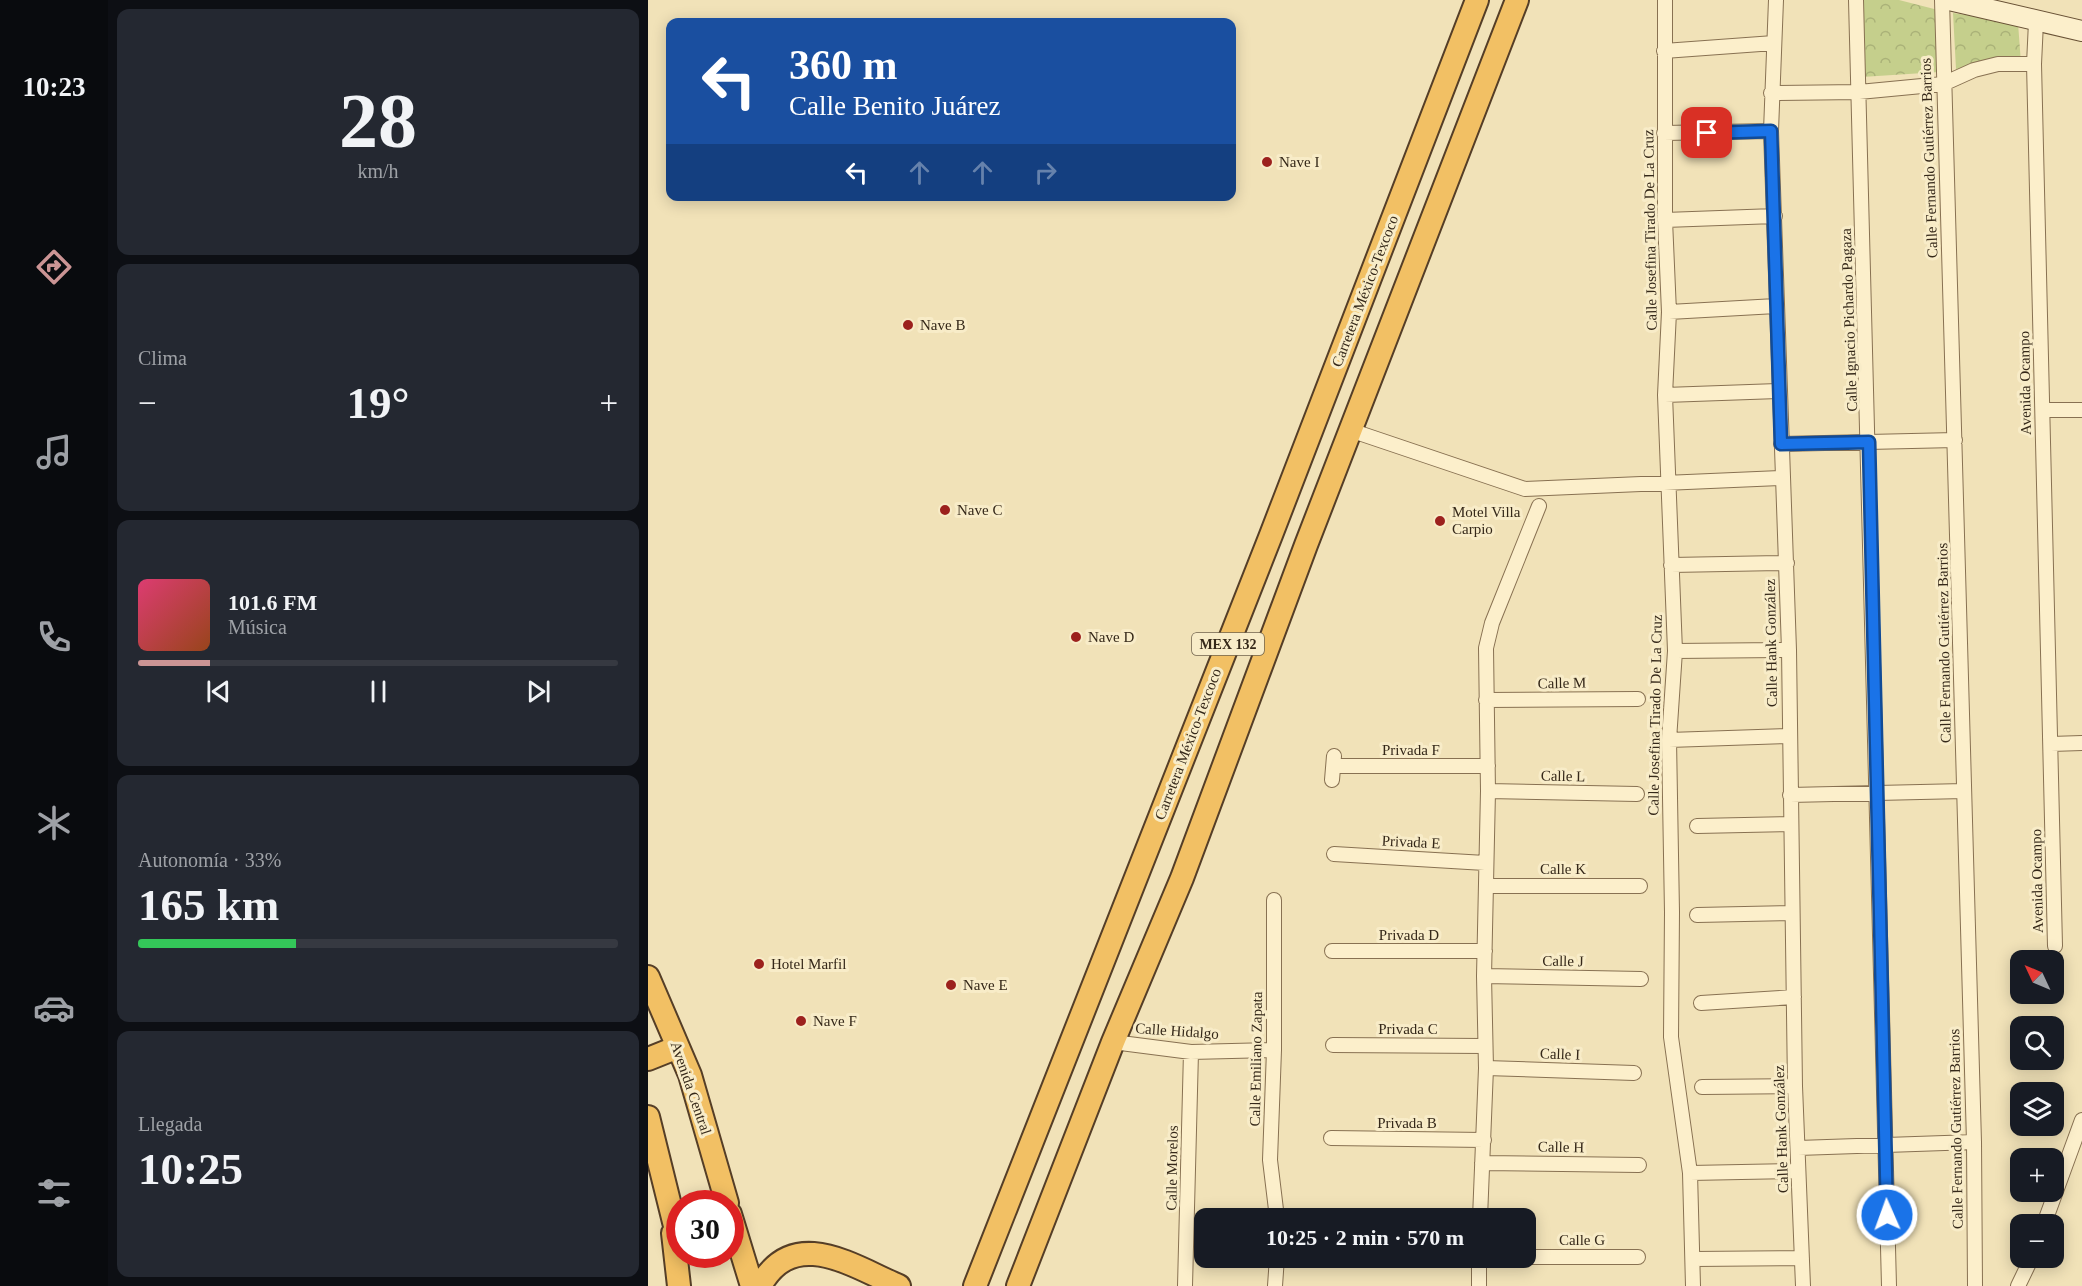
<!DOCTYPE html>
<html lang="es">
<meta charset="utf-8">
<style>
body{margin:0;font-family:Georgia,serif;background:#242831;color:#f1f3f6;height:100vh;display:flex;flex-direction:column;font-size:22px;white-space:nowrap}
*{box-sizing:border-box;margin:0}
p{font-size:20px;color:#9ea1a6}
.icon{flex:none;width:33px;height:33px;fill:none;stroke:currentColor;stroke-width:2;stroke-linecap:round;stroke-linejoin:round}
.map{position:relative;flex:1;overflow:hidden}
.drawer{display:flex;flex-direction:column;gap:9px;padding:9px;background:#0d0f14;width:540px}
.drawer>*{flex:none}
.guide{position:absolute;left:18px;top:18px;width:570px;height:183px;border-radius:12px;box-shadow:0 3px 15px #0003;background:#1a4fa0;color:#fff;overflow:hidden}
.needle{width:39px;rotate:314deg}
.tools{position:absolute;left:1362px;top:950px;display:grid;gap:12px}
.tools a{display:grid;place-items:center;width:54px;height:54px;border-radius:12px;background:#171b24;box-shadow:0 3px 15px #0003;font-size:30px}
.speed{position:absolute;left:18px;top:1190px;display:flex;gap:12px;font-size:30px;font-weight:700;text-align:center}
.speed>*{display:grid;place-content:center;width:78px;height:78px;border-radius:50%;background:#171b24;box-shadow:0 3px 15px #0003;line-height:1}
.speed .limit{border:9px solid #d22;background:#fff;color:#111}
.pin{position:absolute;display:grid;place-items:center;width:51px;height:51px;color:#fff;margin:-26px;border-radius:12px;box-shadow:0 3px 9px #0006}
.me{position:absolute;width:66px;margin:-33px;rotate:358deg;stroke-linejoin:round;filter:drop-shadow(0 0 4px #0008)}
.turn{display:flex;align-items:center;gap:21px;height:126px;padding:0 24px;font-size:27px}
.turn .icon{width:78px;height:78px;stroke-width:2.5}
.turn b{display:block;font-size:42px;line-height:51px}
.lanes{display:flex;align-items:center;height:57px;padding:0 24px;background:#0003;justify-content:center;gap:30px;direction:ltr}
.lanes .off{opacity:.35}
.big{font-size:45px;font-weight:800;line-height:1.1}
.drawer .widget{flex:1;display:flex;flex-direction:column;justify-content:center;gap:9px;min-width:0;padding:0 21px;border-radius:12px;background:#242831}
.drawer .dial{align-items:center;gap:0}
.dial b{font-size:78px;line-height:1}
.song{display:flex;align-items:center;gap:18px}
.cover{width:72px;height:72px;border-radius:9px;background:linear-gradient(135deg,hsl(340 70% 55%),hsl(20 70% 35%))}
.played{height:6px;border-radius:3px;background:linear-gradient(90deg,#cb9494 15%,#363941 15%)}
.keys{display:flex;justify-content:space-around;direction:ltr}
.heat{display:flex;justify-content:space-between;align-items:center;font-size:33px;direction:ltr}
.charge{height:9px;border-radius:4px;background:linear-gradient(90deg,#34c759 33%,#363941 0)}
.trip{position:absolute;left:546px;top:1208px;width:342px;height:60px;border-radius:12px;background:#171b24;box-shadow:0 3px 15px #0003;font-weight:800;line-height:60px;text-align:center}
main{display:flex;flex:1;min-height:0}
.tabs{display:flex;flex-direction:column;width:108px;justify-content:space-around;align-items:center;background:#090b0e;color:#9ea1a6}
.tabs .icon{width:42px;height:42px}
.tabs .on{color:#cb9494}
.tabs b{font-size:27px;color:#f1f3f6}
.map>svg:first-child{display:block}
.park{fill:url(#park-crowns)}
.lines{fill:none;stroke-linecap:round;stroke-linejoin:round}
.minor-casing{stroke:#887152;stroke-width:16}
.secondary-casing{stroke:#695236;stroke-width:22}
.trunk-casing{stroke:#553e27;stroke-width:26}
.minor{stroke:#fcefcb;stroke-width:14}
.secondary{stroke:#fcefcb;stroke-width:20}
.trunk{stroke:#f2c064;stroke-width:22}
.route-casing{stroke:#114b97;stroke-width:15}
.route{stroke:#1a73e8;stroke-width:10}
.poi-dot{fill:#9c211d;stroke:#f8ecc8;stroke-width:2}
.labels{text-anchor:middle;stroke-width:6;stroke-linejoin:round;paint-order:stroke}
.shield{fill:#f8ecc8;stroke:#70634e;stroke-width:1.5}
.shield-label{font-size:14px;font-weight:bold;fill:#352819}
.street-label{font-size:15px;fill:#352819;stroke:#f8ecc8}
.poi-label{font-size:15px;fill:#352819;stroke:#f8ecc8;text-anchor:start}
</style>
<main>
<nav class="tabs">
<b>10:23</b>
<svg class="icon on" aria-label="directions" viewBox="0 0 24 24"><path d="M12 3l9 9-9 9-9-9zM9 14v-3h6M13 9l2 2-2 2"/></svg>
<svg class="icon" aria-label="music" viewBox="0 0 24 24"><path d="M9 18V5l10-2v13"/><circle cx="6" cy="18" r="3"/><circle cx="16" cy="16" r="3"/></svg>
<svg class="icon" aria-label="phone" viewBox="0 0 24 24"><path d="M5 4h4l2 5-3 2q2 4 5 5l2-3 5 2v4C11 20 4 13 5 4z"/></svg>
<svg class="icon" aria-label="climate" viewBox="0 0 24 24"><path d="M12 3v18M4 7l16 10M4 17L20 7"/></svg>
<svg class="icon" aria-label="car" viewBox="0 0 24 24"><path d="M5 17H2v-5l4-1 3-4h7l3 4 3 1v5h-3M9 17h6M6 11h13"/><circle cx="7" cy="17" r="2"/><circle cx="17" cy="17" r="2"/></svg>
<svg class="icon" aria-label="filters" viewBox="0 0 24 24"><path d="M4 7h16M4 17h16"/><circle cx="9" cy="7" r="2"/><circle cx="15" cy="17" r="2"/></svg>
</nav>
<section class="drawer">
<div class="widget dial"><b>28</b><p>km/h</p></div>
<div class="widget"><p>Clima</p>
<div class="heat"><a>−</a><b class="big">19°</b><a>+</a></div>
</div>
<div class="widget">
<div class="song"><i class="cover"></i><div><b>101.6 FM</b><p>Música</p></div></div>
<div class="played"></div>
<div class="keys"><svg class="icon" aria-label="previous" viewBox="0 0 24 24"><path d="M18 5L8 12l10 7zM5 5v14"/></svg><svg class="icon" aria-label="pause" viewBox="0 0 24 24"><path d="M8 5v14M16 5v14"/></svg><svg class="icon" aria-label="next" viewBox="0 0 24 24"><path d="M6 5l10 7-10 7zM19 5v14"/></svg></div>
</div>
<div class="widget"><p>Autonomía · 33%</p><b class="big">165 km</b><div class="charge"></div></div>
<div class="widget"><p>Llegada</p><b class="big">10:25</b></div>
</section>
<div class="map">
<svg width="1434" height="1286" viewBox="0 0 1434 1286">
<defs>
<pattern id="park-crowns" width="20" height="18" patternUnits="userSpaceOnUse" patternTransform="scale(1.5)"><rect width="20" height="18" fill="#c5cf8c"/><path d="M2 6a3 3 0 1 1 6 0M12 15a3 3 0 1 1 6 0" fill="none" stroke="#aab278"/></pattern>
</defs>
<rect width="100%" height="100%" fill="#f1e2b8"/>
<path class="park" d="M1213 0H1251L1294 11 1291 72 1214 77Z
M1305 13 1370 23 1373 63 1308 69Z"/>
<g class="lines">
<defs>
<path id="minor" d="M1017 0V220L1021 312 1017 395 1027 651 1021 740 1024 912 1023 1037 1042 1173 1045 1286
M1128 0 1123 131 1141 650 1147 1086 1155 1286
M1208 0 1241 1286
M1294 0 1326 1142 1327 1286
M1388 22 1386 64 1407 946
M1016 51 1126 43
M1123 93 1211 92 1295 84 1326 70 1350 64H1386
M1016 133 1123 131
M1017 220 1127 216
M1021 312 1128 306
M1017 395 1130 391
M1395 410H1434
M702 430 877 489 1134 478
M1133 444 1307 440
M1023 565 1139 563
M1027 651 1141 650
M838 700 990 699
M1021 740 1141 736
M1403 744 1434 743
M686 766H840
M684 780 686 756
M840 791 989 794
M1142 795 1316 791
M1049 826 1143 824
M686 854 837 863
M839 886H992
M626 900V1050L622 1160 629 1218
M1049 915 1144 913
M684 951H837
M836 976 993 979
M1053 1003 1146 997
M465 1042 543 1052 626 1050
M685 1045 836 1046
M838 1068 986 1073
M1054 1087 1147 1086
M683 1138 836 1140
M1150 1148 1326 1142
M834 1163 991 1165
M1042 1173 1150 1171
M832 1218 838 1068 836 976 840 791 838 648 844 623 891 506
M1396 1224 1434 1120
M878 1257H990
M1046 1259 1154 1258
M537 1286 543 1052
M627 1286 629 1257
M831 1286V1257
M1370 1286 1384 1257"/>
<path id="secondary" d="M1301 0 1434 31"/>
<path id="trunk" d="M0 977 42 1075 79 1203
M0 1059 30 1047
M0 1117 32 1246
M82 1214 104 1286
M25 1233 31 1286
M112 1286C146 1225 204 1266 251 1286
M327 1286 623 535 829 0
M370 1286 465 1042 534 878 658 545 869 0"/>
</defs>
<use href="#minor" class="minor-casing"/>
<use href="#secondary" class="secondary-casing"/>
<use href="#trunk" class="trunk-casing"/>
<use href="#minor" class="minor"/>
<use href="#secondary" class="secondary"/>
<use href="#trunk" class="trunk"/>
</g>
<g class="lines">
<defs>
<path id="route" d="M1059 133 1123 131 1133 444 1221 442 1239 1215"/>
</defs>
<use href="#route" class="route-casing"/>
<use href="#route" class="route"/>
</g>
<g class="poi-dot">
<circle cx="619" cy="162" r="6"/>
<circle cx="260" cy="325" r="6"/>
<circle cx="297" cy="510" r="6"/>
<circle cx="792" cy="521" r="6"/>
<circle cx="428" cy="637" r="6"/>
<circle cx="111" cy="964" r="6"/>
<circle cx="303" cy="985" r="6"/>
<circle cx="153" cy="1021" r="6"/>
</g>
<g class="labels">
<rect class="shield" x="544" y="633" width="72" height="22" rx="4.5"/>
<g class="shield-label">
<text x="580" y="649">MEX 132</text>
</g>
<g class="street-label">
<text transform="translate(1281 158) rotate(-92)" y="5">Calle Fernando Gutiérrez Barrios</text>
<text transform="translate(1002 230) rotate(-91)" y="5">Calle Josefina Tirado De La Cruz</text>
<text transform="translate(717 291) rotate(-69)" y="5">Carretera México-Texcoco</text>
<text transform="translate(1201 320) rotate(-92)" y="5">Calle Ignacio Pichardo Pagaza</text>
<text transform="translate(1377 383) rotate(-91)" y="5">Avenida Ocampo</text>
<text transform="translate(1123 643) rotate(-91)" y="5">Calle Hank González</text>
<text transform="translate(1296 643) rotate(-91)" y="5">Calle Fernando Gutiérrez Barrios</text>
<text transform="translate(914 683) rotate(-1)" y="5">Calle M</text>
<text transform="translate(1007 715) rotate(-89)" y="5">Calle Josefina Tirado De La Cruz</text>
<text transform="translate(540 744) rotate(-69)" y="5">Carretera México-Texcoco</text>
<text x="763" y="755">Privada F</text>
<text transform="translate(915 776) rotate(1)" y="5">Calle L</text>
<text transform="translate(763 842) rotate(3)" y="5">Privada E</text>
<text x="915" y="874">Calle K</text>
<text transform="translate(1389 881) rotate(-91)" y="5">Avenida Ocampo</text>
<text x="761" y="940">Privada D</text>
<text transform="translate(915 961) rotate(1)" y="5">Calle J</text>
<text x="760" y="1034">Privada C</text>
<text transform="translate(529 1031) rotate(4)" y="5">Calle Hidalgo</text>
<text transform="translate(912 1054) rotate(2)" y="5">Calle I</text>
<text transform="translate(608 1059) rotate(-89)" y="5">Calle Emiliano Zapata</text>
<text transform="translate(43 1088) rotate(71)" y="5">Avenida Central</text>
<text x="759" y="1128">Privada B</text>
<text transform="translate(1133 1129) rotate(-92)" y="5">Calle Hank González</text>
<text transform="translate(1308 1129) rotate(-91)" y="5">Calle Fernando Gutiérrez Barrios</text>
<text transform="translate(913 1147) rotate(1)" y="5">Calle H</text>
<text transform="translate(524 1168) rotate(-89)" y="5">Calle Morelos</text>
<text x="934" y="1245">Calle G</text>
</g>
<g class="poi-label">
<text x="631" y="167">Nave I</text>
<text x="272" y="330">Nave B</text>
<text x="309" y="515">Nave C</text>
<text x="804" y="517">Motel Villa<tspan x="804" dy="17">Carpio</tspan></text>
<text x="440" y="642">Nave D</text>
<text x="123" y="969">Hotel Marfil</text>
<text x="315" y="990">Nave E</text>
<text x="165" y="1026">Nave F</text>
</g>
</g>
</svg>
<div class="tools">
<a><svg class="needle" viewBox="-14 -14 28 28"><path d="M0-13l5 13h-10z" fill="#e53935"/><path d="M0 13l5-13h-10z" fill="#9ea1a6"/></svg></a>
<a><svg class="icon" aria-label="search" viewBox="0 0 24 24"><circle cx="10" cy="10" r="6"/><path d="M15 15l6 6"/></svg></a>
<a><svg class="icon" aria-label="layers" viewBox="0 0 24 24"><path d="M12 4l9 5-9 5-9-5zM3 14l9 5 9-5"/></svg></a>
<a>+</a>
<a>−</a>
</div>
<div class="speed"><div class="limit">30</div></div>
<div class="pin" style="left:1059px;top:133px;background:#d93025"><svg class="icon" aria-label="arrive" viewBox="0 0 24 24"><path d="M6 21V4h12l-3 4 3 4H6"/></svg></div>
<svg class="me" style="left:1239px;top:1215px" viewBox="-20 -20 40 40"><circle r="17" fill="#1a73e8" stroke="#fff" stroke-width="3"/><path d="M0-11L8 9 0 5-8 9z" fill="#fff"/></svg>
<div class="trip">10:25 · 2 min · 570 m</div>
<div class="guide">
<div class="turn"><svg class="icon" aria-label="left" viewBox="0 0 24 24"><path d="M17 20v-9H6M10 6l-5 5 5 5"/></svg><div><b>360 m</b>Calle Benito Juárez</div></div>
<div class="lanes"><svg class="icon" aria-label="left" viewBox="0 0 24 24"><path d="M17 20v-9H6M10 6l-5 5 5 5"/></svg><svg class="icon off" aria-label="ahead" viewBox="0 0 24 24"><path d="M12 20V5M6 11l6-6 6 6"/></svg><svg class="icon off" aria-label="ahead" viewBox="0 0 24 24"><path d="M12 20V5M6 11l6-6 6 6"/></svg><svg class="icon off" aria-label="right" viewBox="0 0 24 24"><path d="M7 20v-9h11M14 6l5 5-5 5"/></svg></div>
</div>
</div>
</main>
